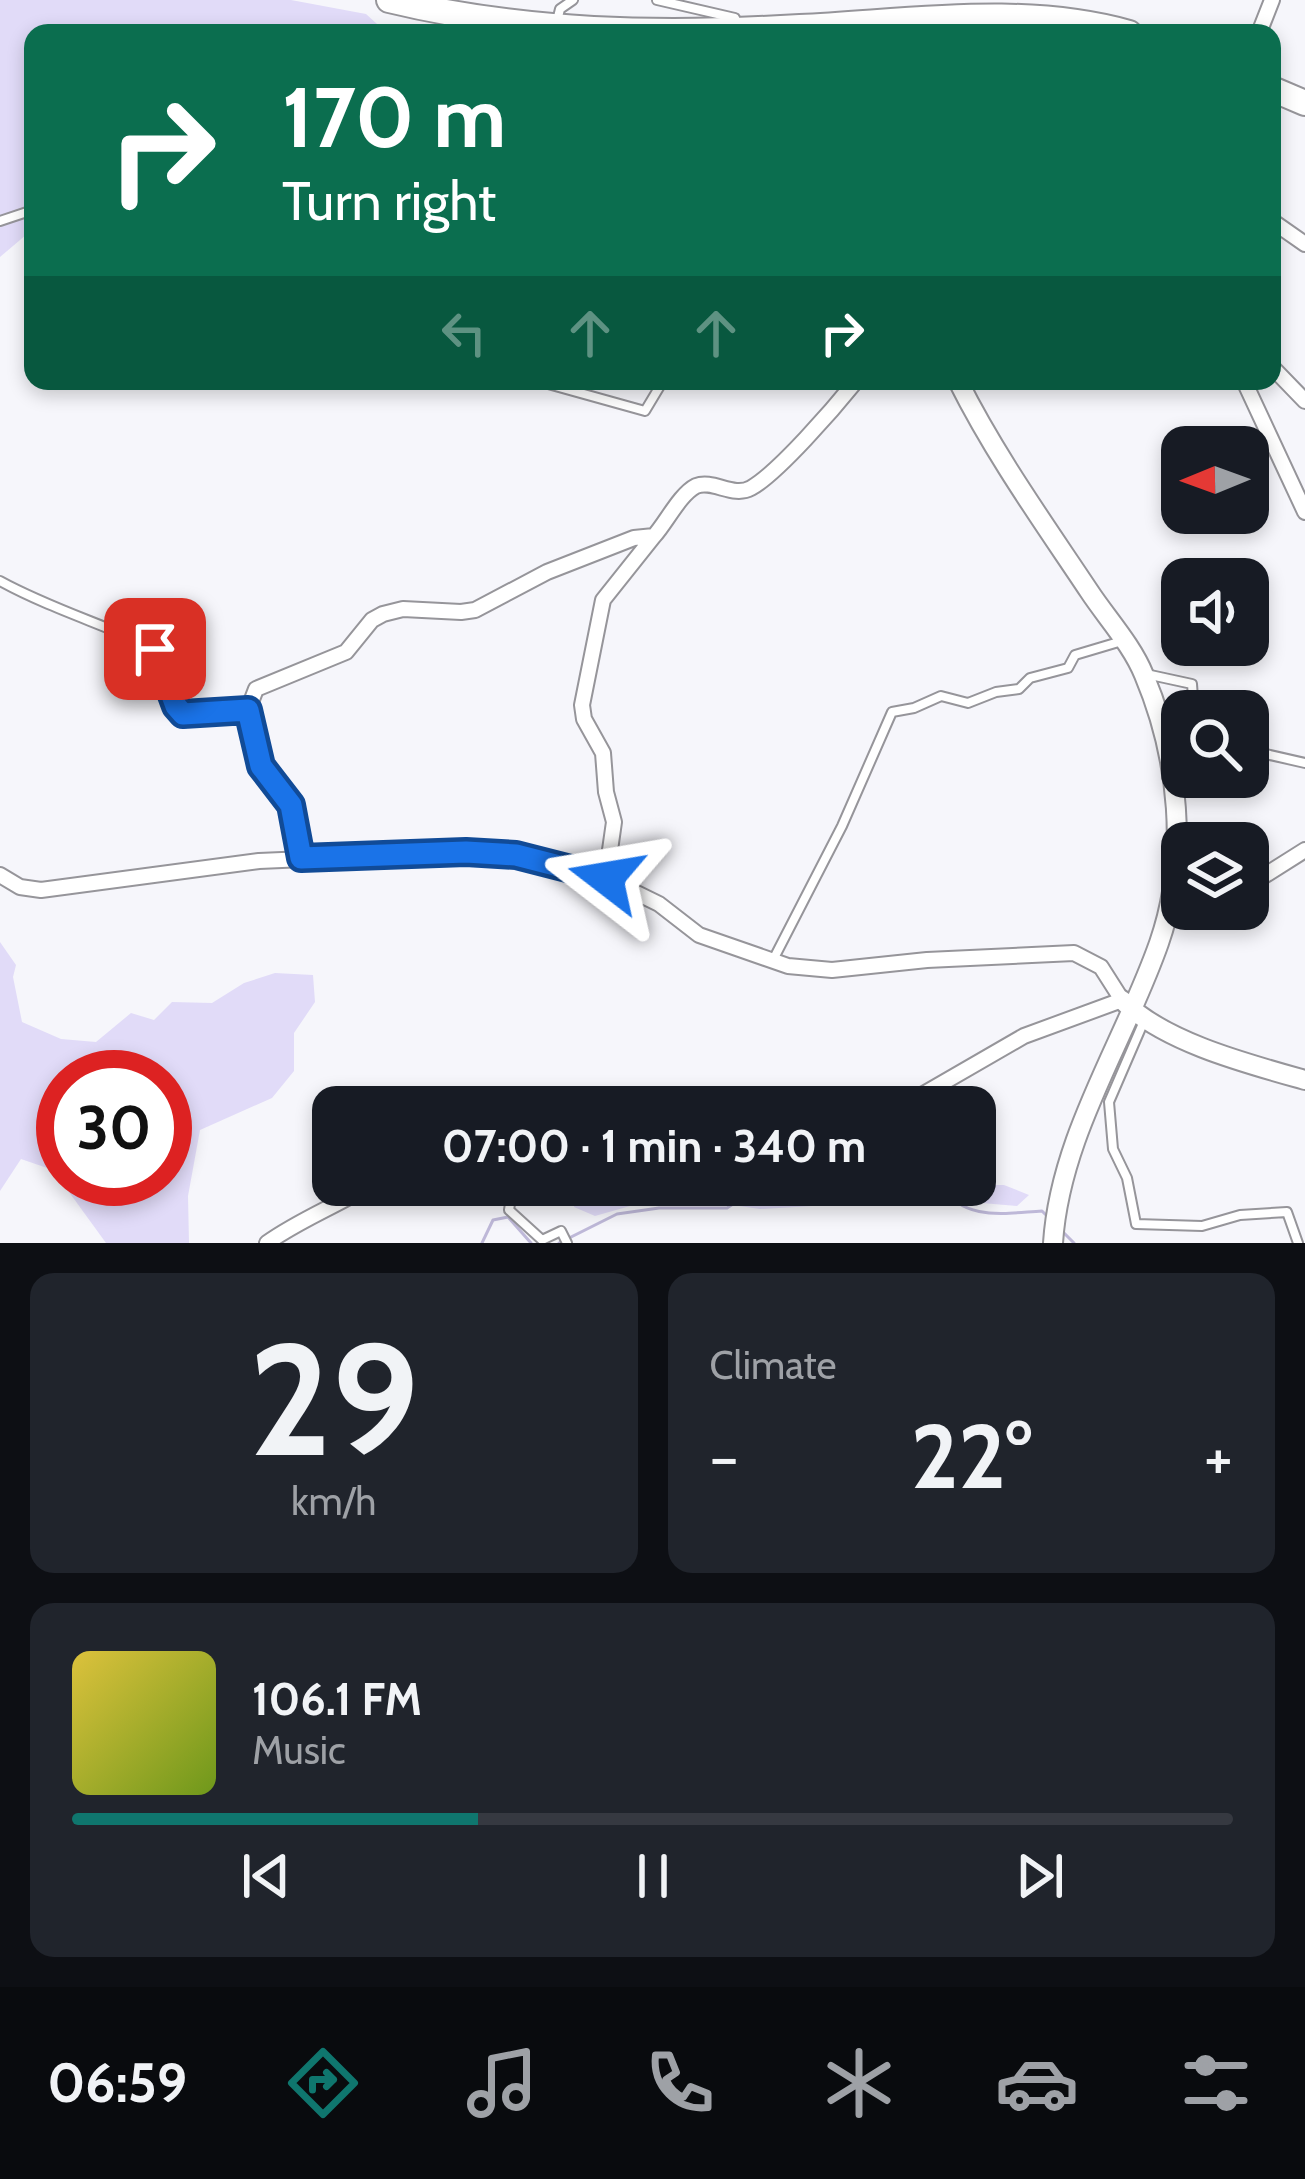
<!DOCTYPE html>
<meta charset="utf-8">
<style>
body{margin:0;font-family:Cabin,sans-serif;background:#20242c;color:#f1f3f6;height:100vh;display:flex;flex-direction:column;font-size:45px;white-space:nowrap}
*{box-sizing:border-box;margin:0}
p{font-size:39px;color:#9ea1a6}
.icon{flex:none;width:66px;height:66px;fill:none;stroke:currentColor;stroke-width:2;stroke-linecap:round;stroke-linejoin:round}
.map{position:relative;height:1243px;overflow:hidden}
.side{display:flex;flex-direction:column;gap:30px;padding:30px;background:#0d0f14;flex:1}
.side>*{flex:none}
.guide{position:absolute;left:24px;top:24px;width:1257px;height:366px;border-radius:24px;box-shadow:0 6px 18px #0003;background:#0b6e4f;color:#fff;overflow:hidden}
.needle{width:78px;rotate:269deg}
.tools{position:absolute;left:1161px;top:426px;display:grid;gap:24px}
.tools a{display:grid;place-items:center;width:108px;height:108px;border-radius:24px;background:#171b24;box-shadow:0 6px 18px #0003;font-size:60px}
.speed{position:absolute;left:36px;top:1050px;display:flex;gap:24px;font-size:60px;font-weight:700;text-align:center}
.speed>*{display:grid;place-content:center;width:156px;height:156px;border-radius:50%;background:#171b24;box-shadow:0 6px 18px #0003;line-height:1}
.speed .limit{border:18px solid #d22;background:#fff;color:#111}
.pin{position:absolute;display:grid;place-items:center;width:102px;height:102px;color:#fff;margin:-51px;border-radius:24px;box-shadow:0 6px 18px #0006}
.me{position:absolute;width:132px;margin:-66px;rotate:284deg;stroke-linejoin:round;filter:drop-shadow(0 0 9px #0008)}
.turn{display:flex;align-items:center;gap:42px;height:252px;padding:0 60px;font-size:54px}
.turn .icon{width:156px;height:156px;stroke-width:2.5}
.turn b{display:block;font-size:84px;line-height:102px}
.lanes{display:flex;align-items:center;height:114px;padding:0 60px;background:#0003;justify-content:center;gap:60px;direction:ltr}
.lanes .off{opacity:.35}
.big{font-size:90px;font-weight:700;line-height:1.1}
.side .card{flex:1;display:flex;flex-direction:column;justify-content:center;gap:18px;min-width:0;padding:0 42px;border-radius:24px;background:#20242c}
.side .dial{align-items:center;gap:0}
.dial b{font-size:156px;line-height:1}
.song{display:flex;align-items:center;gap:36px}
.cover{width:144px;height:144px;border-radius:18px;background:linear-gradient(135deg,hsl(50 70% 55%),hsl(80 70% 35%))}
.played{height:12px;border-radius:6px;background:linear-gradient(90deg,#0f766e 35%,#363941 35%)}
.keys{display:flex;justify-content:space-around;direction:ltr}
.heat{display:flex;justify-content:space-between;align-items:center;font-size:66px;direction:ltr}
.side .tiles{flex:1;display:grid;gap:30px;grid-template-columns:1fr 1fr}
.card:last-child{grid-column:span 2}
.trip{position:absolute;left:312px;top:1086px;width:684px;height:120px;border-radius:24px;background:#171b24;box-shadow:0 6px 18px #0003;font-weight:700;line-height:120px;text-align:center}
.menu{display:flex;height:192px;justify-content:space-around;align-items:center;background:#090b0e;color:#9ea1a6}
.menu .icon{width:84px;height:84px}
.menu .current{color:#0f766e}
.menu b{font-size:54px;color:#f1f3f6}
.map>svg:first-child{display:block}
.green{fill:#e1dbf8;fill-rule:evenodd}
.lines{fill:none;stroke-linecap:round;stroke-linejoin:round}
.stream{stroke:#beb8d8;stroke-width:3}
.service-casing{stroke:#96959a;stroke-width:12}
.minor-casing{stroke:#96959a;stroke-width:18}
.tertiary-casing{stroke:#96959a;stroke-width:22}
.trunk-casing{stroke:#96959a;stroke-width:28}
.service{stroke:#fff;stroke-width:8}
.minor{stroke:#fff;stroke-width:14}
.tertiary{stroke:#fff;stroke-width:18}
.trunk{stroke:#fff;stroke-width:24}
.route-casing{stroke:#114b97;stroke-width:30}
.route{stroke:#1a73e8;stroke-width:21}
</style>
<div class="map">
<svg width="1305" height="1243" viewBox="0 0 1305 1243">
<rect width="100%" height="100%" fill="#f6f6fb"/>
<path class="green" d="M0 0H291L366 14 387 33H33V229L0 257Z
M0 942 16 965 13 977 22 1022 61 1039 96 1042 131 1013 154 1020 172 1002 212 1003 244 983 275 973 313 975 315 1002 294 1033V1071L272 1098 200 1130 188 1196 189 1243H106L53 1170 21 1159 0 1191ZM63 1077H165V1179H63Z
M577 1185H885L829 1205 760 1209 705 1201 637 1204 595 1216 574 1207Z
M947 1185H1004L1029 1195 1017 1206 970 1202 952 1195Z"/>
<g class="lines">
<path class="stream" d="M942 1185C963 1222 1005 1213 1042 1211L1047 1216
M1062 1231 1074 1243
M482 1243 493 1220 508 1217 531 1243
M559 1243 617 1214 659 1208H727L733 1204 871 1196 898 1185"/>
<defs>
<path id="service" d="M657 0 735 18 737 24
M557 21 560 9 573 0
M0 221 33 210
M548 381V384L645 411 663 381
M0 581C49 608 103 624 154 648
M1146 674 1192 684 1194 711
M1248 750 1305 763
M773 960 842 826 892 712 914 708 941 696 968 703 996 692 1019 689 1030 678 1068 668 1075 655 1122 641
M1144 1021 1109 1102 1113 1149 1127 1178 1136 1224 1202 1226 1240 1215 1287 1212 1298 1243
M513 1185 509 1210 542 1240 561 1231 567 1243"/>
<path id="minor" d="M1259 33 1272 0
M1272 221 1305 244
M1272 367 1305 401
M1244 381 1305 512
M155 649 176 706 183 714 248 710
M301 858 291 805 261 766 248 710 256 689 346 652 372 620 383 614 403 609 461 612 475 610 547 572 634 538 654 536C666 523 680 494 696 486 713 479 733 498 751 488 778 473 835 407 856 381
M0 875 20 887 41 890 259 861 466 852 516 855 606 878 659 904 699 935 788 966 832 970 927 960 1074 953 1101 967 1122 1000 1024 1036 901 1107
M606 878 614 822 606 792 603 753 584 719 582 705 603 600 654 536
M1248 886 1305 850
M267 1243C299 1220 336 1206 370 1185"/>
<path id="tertiary" d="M958 381C995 455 1043 522 1089 591 1106 617 1132 645 1144 675 1179 758 1189 857 1159 943 1124 1043 1060 1136 1053 1243
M1122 1000C1163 1042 1248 1064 1305 1080"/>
<path id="trunk" d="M389 0C525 33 661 35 800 27 908 22 1023 3 1129 33
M1272 89 1305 103"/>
</defs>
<use href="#service" class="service-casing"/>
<use href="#minor" class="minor-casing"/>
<use href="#tertiary" class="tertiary-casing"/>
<use href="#trunk" class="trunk-casing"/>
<use href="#service" class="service"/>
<use href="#minor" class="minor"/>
<use href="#tertiary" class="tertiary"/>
<use href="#trunk" class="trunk"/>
</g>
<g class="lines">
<defs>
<path id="route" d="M155 649 176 706 183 714 248 710 261 766 291 805 301 858 466 852 516 855 606 878"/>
</defs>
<use href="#route" class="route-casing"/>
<use href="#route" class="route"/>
</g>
</svg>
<div class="tools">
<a><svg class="needle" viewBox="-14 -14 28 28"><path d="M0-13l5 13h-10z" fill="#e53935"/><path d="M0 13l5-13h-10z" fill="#9ea1a6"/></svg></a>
<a><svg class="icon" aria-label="sound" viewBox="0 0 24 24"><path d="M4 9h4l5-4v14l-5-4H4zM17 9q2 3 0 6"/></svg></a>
<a><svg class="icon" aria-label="search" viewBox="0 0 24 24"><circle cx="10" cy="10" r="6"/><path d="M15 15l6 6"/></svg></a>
<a><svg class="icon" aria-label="layers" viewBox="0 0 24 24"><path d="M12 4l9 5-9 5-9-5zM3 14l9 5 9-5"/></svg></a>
</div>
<div class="speed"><div class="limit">30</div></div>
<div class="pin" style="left:155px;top:649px;background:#d93025"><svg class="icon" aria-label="arrive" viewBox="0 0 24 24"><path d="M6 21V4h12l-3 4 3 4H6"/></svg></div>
<svg class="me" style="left:606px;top:878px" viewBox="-20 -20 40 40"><path d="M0-17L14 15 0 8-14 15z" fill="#1a73e8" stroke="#fff" stroke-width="4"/></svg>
<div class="trip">07:00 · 1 min · 340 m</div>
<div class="guide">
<div class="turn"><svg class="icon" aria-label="right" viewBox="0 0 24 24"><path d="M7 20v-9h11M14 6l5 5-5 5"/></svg><div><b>170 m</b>Turn right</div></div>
<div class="lanes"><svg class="icon off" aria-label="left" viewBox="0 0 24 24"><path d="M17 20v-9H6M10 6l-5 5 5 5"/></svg><svg class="icon off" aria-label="ahead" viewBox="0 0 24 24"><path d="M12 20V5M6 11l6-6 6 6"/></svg><svg class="icon off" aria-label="ahead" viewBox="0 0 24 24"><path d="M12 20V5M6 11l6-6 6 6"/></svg><svg class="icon" aria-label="right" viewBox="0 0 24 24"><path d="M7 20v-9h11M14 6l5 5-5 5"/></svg></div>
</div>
</div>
<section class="side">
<div class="tiles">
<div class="card dial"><b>29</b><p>km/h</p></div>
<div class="card"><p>Climate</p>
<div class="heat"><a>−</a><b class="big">22°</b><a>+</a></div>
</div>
<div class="card">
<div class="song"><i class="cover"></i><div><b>106.1 FM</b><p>Music</p></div></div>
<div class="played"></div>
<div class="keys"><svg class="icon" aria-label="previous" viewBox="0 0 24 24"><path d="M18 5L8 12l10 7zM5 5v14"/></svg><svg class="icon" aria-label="pause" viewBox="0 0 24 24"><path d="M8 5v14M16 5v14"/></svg><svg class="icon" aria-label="next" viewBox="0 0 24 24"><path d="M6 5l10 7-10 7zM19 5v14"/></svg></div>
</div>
</div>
</section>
<nav class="menu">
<b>06:59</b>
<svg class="icon current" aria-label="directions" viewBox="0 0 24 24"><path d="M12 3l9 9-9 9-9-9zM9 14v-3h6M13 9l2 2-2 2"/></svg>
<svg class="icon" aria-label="music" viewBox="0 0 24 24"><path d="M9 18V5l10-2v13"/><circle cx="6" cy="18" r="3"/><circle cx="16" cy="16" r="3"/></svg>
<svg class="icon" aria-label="phone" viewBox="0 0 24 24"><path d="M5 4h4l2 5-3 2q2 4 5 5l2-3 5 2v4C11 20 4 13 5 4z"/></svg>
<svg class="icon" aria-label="climate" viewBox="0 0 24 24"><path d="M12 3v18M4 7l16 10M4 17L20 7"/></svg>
<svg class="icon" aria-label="car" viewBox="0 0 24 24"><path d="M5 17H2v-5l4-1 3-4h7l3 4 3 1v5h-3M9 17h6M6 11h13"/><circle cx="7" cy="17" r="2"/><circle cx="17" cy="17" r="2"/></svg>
<svg class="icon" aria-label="filters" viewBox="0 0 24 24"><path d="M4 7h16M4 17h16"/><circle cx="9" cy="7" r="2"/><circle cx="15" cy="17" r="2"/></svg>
</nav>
